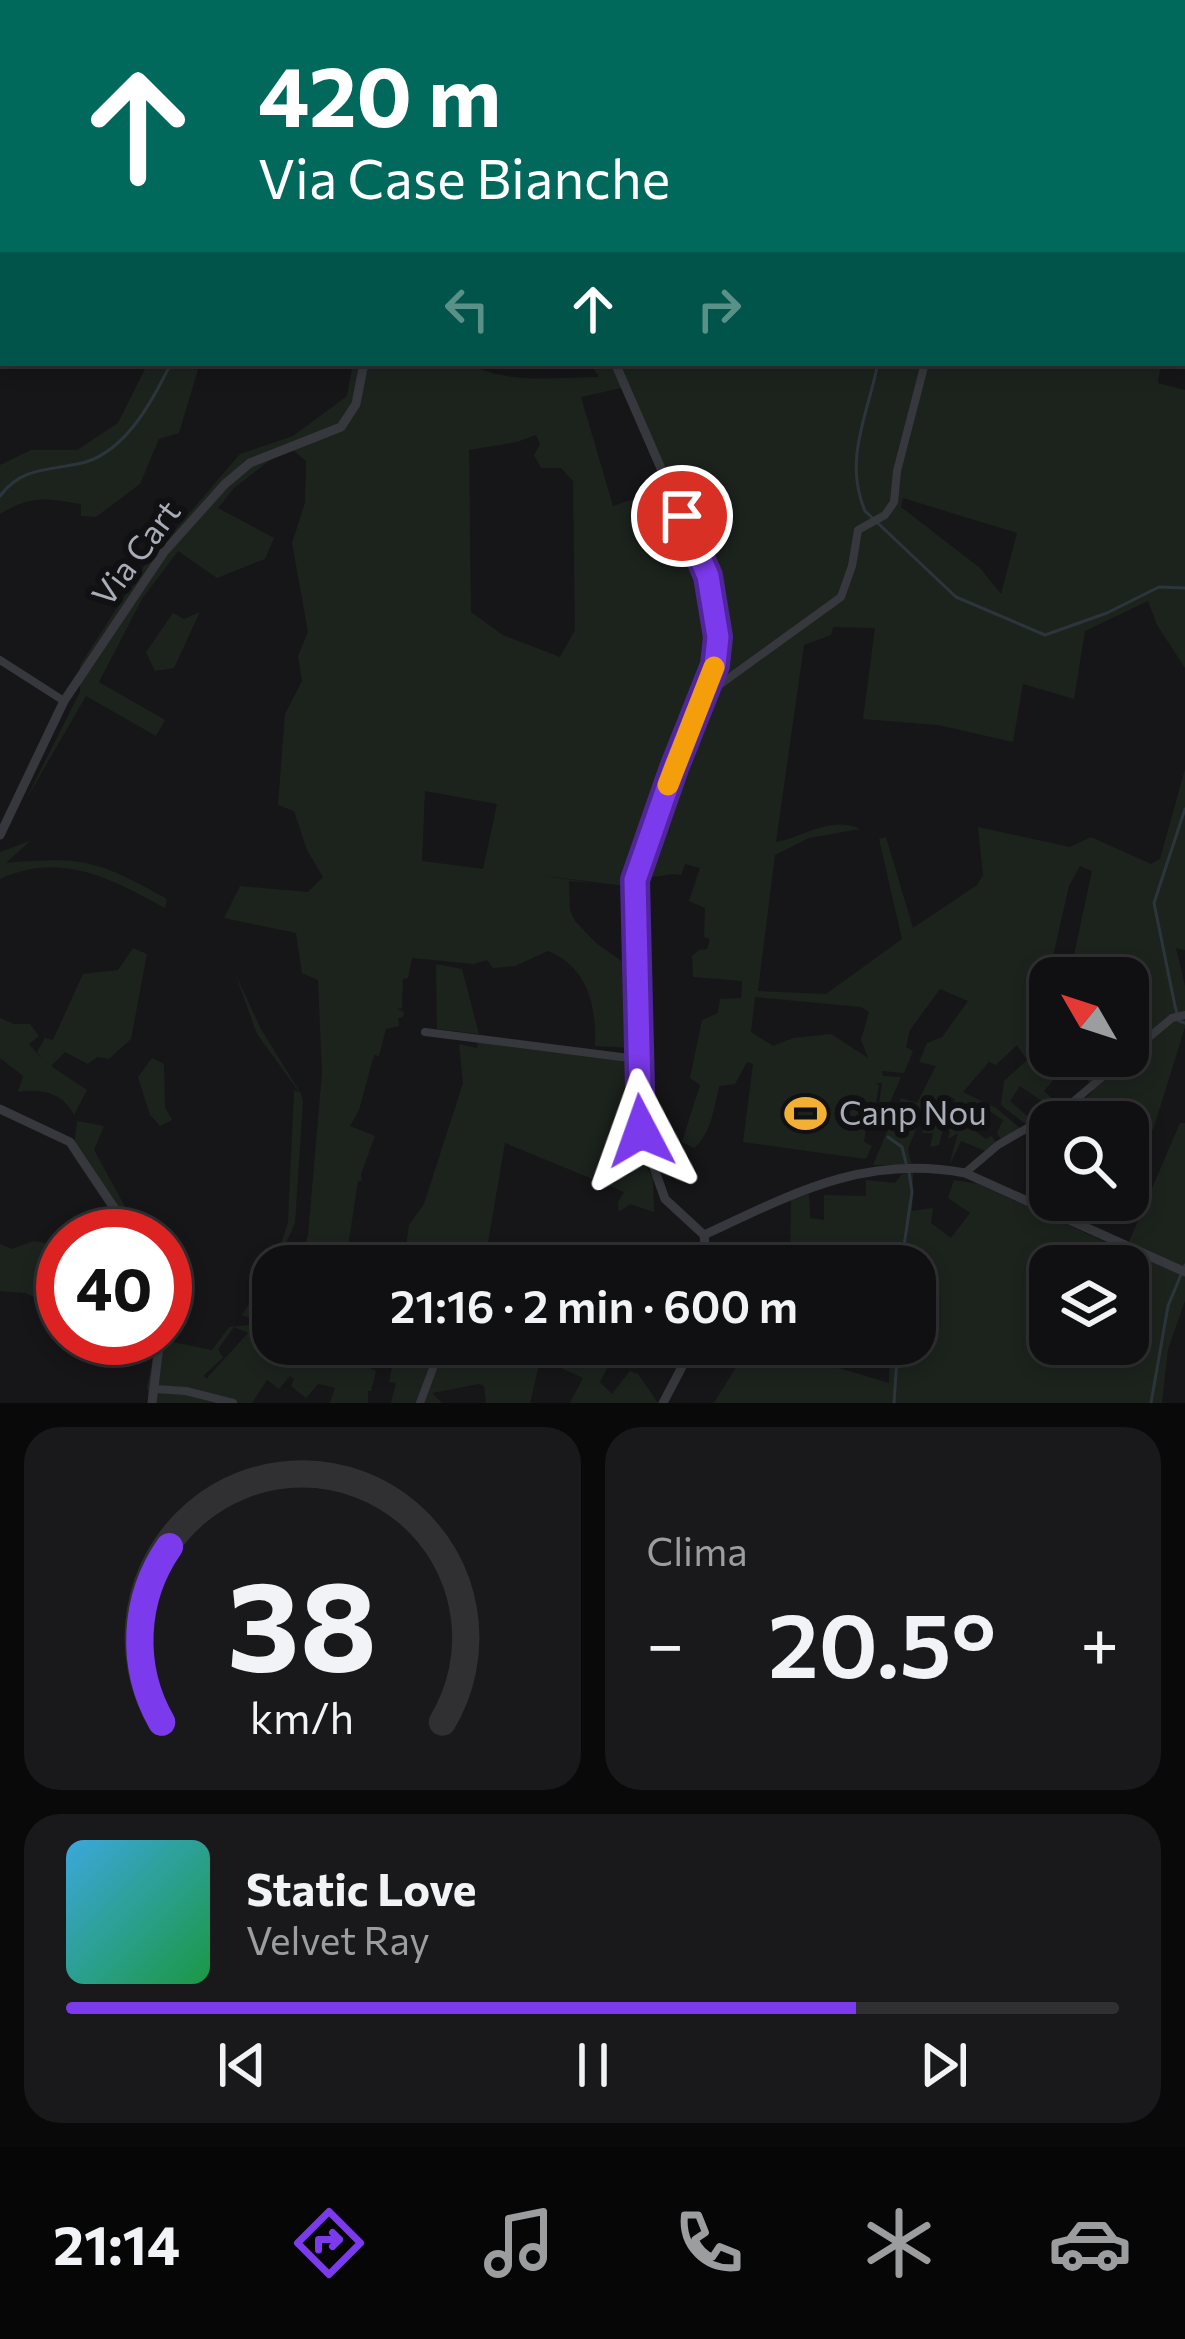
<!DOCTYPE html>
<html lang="it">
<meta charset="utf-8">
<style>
body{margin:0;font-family:Commissioner,sans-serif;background:#19191b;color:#f1f3f6;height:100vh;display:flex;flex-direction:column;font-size:45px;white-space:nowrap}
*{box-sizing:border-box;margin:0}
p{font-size:39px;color:#9c9d9f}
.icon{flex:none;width:66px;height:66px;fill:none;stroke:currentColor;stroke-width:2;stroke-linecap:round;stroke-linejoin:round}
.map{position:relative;height:1403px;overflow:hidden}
.side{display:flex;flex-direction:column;gap:24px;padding:24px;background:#09090a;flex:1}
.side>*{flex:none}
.hud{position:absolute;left:0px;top:0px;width:1185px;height:366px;box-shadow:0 6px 18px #0003,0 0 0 3px #303032;background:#00695c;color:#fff;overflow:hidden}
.needle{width:78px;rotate:309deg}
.buttons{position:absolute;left:1029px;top:957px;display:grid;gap:24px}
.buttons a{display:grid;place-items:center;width:120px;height:120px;border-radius:24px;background:#101012;box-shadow:0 6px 18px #0003,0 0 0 3px #303032;font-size:60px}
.speed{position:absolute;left:36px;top:1209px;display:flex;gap:24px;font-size:60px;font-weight:700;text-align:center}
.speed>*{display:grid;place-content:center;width:156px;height:156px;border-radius:50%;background:#101012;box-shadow:0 6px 18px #0003,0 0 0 3px #303032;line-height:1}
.speed .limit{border:18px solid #d22;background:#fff;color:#111}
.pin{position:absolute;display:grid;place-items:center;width:102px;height:102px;color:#fff;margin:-51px;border:6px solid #fff;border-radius:50%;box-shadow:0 3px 12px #0007}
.me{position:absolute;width:132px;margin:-66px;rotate:356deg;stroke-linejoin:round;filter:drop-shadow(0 0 9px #0008)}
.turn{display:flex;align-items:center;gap:42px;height:252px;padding:0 60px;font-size:54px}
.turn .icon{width:156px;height:156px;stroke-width:2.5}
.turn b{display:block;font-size:84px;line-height:102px}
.lanes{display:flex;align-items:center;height:114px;padding:0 60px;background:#0003;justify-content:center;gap:60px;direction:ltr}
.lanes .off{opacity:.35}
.big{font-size:90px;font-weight:600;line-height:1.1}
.side .card{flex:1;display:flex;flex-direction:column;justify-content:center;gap:18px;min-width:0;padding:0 42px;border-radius:36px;background:#19191b}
.side .dial{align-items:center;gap:0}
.dial svg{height:312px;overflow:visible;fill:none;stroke:#303032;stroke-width:7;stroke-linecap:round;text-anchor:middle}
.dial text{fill:#f1f3f6;stroke:none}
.song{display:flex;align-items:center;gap:36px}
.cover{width:144px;height:144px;border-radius:18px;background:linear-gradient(135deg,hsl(200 70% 55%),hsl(140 70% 35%))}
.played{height:12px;border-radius:6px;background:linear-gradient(90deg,#7c3aed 75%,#303032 75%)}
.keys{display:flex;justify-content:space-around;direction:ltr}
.heat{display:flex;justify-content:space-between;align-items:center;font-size:66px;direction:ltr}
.side .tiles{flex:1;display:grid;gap:24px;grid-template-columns:1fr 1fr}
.card:last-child{grid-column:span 2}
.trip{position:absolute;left:252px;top:1245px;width:684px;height:120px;border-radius:36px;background:#101012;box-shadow:0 6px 18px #0003,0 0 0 3px #303032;font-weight:600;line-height:120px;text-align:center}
.tab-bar{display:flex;height:192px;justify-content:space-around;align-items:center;background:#060607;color:#9c9d9f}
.tab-bar .icon{width:84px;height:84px}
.tab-bar .selected{color:#7c3aed}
.tab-bar b{font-size:54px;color:#f1f3f6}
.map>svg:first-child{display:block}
.green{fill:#1c231d;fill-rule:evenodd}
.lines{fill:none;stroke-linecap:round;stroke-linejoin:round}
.stream{stroke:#2c353c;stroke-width:3}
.minor{stroke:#37383d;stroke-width:8}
.tertiary{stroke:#37383d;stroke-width:9}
.route-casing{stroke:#51269a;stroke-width:30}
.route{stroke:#7c3aed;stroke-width:21}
.slow{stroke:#f59e0b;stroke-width:21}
.labels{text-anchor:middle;stroke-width:12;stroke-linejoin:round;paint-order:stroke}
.street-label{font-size:33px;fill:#a8adb8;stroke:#111113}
.poi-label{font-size:33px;fill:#a8adb8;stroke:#111113;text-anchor:start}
</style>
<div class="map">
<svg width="1185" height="1403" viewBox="0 0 1185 1403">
<rect width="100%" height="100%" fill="#161618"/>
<path class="green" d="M669 0H1089L669 3Z
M1126 0H1185V313L1182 3Z
M148 363H200L179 433 159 439 140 484 96 517 81 516V504C45 498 32 495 0 514V465L31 450H77L118 423Z
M353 363H475V367C515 384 556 377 599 377L590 363H1161L1158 383 1185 390V668L1157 625 1148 601 1085 631 1074 699 1023 684 1013 742 938 725 863 719 875 628 833 627 831 635 804 645 776 842C804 837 831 815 860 829L809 838 775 855 758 991 826 994 902 939 879 839 886 837 913 928 977 885 983 875 978 827 1070 847 1091 837 1151 864 1160 859 1185 769V950L1176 948 1185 986V1027L1153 1130 1128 1122H1082L1072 1111 1093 1091 1076 1056H1128V978H1069L1092 871 1080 866 1069 886 1046 987 1050 988V1056H1074L1044 1091 1061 1106 1055 1110 1020 1086 1010 1101 1035 1123H1024L1001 1105 1004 1081 1027 1060 1017 1045 996 1065 989 1062 963 1092 996 1108 1020 1128 1003 1142 997 1133 1003 1120 988 1110 975 1131 986 1139 992 1136 997 1145 988 1152 961 1141 949 1166 958 1133 948 1139 950 1131 946 1130 955 1099 947 1096 937 1128 943 1130 939 1145 930 1147 933 1133H922L926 1119 921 1117 908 1149 912 1166 873 1165 901 1098 917 1103 936 1066 919 1062 927 1043 942 1037 968 1001 940 989 910 1030 906 1047 913 1051 904 1073 882 1071 883 1076 901 1077 886 1112 878 1111 882 1083H875L879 1085 875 1109 864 1108 863 1112H869L864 1142 872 1146 866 1159 743 1142 753 1064 747 1062 735 1084 719 1086C714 1108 712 1132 694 1148L682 1142 700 1085 690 1078 702 1020 718 1013 720 999 741 998 742 981 693 977 692 956 699 950 707 949 710 939 704 937 705 908 689 901 700 868 685 864 681 875C667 872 658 879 644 876L643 862 715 674 721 653 720 624 715 665 633 887 538 875 592 883 569 881 570 910 575 921 597 944 633 969V1048L595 1046C597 1006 587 966 548 951L515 966 493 968 487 960 474 964 412 958 408 978 403 979 402 1008 397 1009 404 1012 403 1017 398 1018 399 1026 386 1029 379 1056 374 1055 359 1110 350 1126 375 1136 361 1174 362 1181H358L345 1266H298L308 1235 322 1073 318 980 302 973 296 933 224 918 240 886 308 892 323 877 307 850 294 811 278 805 285 714 302 681 298 656 308 632 292 543 305 503 306 461 288 446 234 488 218 508 274 538 265 559 217 578 178 551 142 599 99 682 165 720 156 736 86 696 24 803 80 692V665L144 566 240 454 293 436 347 396ZM626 387 670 487 613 506 581 397ZM536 435 540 444 534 455 541 468H561L573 481 575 630 560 657 503 635 471 612 469 450 517 442ZM903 498 1017 533 1001 594 980 568 901 507ZM425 791 497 804 483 869 422 861ZM755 997 861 1007 869 1012 861 1040 868 1058 831 1034 793 1038 773 1046 751 1032Z
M200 612 174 668 155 671 146 652 173 613 184 619Z
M30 841 6 863C84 856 99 861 167 899L165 908C110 878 61 851 0 879V852Z
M133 948 147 954 131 1039 109 1059 97 1057 88 1064 65 1052 51 1066 87 1090 74 1115C64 1093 40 1088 18 1092L23 1076 0 1058V1018L14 1024H30L39 1036 29 1044 43 1060 37 1052 45 1038 53 1040 83 974 118 970Z
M436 964 462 969 479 1034 437 1029Z
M235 973 261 1029 301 1094 303 1101 295 1223 276 1266H273L268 1286 273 1290V1344H437L417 1403H391L396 1383 389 1382 395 1353 390 1351 383 1361 370 1359 368 1367 376 1371 371 1391H368V1403H330L335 1388 318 1384 306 1398 291 1386 294 1379 290 1376 279 1389 267 1380 252 1403H150L147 1387 155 1348 133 1347 120 1338H165V1296L168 1305 176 1308 172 1342 212 1350 229 1327 249 1325 251 1318 242 1315 273 1267 288 1223 294 1091 299 1092 257 1034ZM234 1327 248 1333 206 1379 204 1375 223 1358 218 1349Z
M478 1042 632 1061 647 1168 653 1178 654 1212 630 1204 619 1212 618 1202 624 1192 505 1143 484 1266H403L409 1225 424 1204 463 1083 459 1044 477 1048Z
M152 1058 164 1064 165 1107 172 1120 160 1126 150 1115 138 1077Z
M77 1121 104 1126 94 1150 141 1236H127L73 1156Z
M1180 1123H1185V1301L1168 1349 1162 1403H714L740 1361 734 1355 736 1344H819V1362L889 1383 890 1344H915V1266H777L790 1253 791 1200 809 1194 810 1218 824 1220V1195L866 1196V1180L895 1183 902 1174 913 1173 912 1211 933 1208 931 1223 951 1238 970 1213 948 1198 954 1180 978 1184 1125 1251ZM1050 1266H1128V1344H1050Z
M34 1241 54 1245 63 1258V1309L25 1293 0 1291V1244L12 1249Z
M443 1344H544L530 1403H486L484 1386 479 1384 432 1393 442 1403H424Z
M565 1344H597L591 1359 608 1367 600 1382 612 1394 630 1371 638 1374 658 1403H570L583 1378 557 1366Z"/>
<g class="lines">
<path class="stream" d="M260 0V3
M586 0V3
M1182 138 1185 139
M878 363C868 414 843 460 865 511L956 597 1045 635 1107 613 1159 587 1185 588
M0 496C23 465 53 471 86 462 127 449 153 400 171 363
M1185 809 1154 903 1175 1006 1179 1021 1185 1023
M888 1137 902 1147 906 1163
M901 1266 912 1192 909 1172
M894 1403 898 1344
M1151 1403 1168 1306 1185 1265"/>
<path class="minor" d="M1015 3 1017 0
M0 660 64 701
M704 696 841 597 852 566 858 530 885 515 894 502 897 471 925 363
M425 1032 637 1059
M1128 1055 1172 1018 1185 1015
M965 1173 998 1145 1074 1101 1127 1056
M155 1389 186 1391 233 1403
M420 1403 442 1344"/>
<path class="tertiary" d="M455 0V3
M615 363 708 576 716 616 715 665 674 768 635 880 641 1131 665 1199 704 1235 707 1266
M0 835 64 701 164 552 225 484 250 463 341 427 356 404 364 363
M0 1109 70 1142 133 1236
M704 1235C792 1194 865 1154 965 1173L1185 1272
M152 1403 160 1338
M663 1403 694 1344"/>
</g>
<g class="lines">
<defs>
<path id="route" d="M641 1131 635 880 674 768 715 665 718 637 708 576 682 516"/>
</defs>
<use href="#route" class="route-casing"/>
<use href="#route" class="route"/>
<path class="slow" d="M668 785 714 667"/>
</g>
<defs>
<symbol id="stadium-bare" viewBox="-9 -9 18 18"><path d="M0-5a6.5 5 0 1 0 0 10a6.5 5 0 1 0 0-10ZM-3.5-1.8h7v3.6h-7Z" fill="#f2b134" stroke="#111113" stroke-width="2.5" paint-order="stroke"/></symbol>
</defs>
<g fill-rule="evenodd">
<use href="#stadium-bare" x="776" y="1084" width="59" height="59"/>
</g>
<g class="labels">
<g class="street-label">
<text transform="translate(136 553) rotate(-53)" y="12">Via Cart</text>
</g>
<g class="poi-label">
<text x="839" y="1125">Canp Nou</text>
</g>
</g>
</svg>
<div class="buttons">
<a><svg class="needle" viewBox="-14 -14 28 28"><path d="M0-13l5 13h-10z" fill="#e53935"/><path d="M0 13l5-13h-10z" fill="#9c9d9f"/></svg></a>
<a><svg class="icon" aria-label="search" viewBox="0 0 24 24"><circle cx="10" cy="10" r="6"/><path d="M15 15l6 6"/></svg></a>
<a><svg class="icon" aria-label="layers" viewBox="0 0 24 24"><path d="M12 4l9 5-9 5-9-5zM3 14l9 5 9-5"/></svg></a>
</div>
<div class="speed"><div class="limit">40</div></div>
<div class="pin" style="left:682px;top:516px;background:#d93025"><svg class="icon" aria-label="arrive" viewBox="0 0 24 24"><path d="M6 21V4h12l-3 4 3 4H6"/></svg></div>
<svg class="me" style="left:641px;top:1131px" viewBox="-20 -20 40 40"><path d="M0-17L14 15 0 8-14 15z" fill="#7c3aed" stroke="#fff" stroke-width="4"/></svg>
<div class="trip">21:16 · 2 min · 600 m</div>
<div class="hud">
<div class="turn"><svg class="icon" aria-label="ahead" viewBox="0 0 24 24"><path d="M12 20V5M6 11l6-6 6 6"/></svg><div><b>420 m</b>Via Case Bianche</div></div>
<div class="lanes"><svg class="icon off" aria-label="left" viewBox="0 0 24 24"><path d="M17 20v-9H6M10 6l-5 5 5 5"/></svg><svg class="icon" aria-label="ahead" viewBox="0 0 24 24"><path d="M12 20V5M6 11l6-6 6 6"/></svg><svg class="icon off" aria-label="right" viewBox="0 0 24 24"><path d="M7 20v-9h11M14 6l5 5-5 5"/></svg></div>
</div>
</div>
<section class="side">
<div class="tiles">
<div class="card dial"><svg viewBox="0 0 100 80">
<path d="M14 69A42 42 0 1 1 86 69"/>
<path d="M14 69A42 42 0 0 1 16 24" stroke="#7c3aed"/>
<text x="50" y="56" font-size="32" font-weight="700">38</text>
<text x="50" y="72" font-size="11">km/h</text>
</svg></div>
<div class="card"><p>Clima</p>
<div class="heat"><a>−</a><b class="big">20.5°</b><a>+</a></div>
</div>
<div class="card">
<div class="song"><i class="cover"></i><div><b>Static Love</b><p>Velvet Ray</p></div></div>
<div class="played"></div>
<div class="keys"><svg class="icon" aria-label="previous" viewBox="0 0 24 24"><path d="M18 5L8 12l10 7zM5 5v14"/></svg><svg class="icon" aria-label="pause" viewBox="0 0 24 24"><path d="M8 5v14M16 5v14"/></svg><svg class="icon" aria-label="next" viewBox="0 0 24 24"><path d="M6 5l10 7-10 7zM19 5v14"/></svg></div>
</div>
</div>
</section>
<nav class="tab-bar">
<b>21:14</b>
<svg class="icon selected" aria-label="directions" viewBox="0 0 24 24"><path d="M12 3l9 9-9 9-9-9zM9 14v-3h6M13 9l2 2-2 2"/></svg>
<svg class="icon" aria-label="music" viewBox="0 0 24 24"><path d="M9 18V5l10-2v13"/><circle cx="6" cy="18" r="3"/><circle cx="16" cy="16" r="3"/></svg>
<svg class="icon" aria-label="phone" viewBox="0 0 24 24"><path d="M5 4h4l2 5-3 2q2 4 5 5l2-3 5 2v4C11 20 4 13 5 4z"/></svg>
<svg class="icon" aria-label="climate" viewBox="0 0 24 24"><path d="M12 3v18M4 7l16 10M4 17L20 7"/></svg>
<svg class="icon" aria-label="car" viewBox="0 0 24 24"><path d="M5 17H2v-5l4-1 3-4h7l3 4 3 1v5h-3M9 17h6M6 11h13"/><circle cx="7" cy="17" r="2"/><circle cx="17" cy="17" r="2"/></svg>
</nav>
